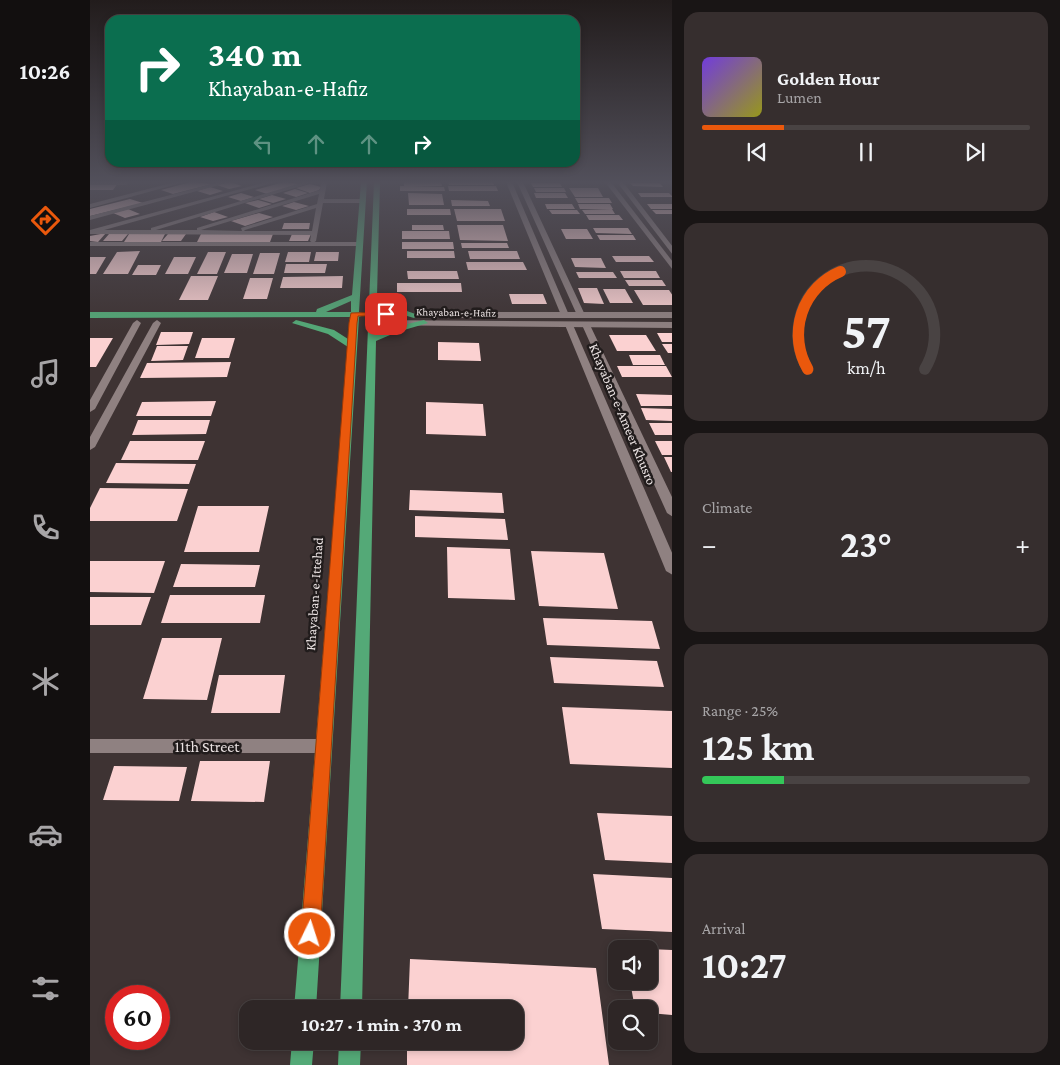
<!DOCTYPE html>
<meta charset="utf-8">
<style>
body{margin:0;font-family:"Crimson Pro",serif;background:#362e2e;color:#f1f3f6;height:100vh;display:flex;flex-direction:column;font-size:19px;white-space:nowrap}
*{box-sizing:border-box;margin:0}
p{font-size:16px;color:#a7a5a7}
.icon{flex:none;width:28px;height:28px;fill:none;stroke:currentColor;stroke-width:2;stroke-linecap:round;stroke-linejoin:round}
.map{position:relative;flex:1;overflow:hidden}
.sheet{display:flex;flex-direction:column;gap:12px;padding:12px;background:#191515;width:388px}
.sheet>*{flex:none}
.banner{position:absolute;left:15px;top:15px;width:475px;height:152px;border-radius:15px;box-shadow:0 2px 8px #0003,0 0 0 1px #494343;background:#0b6e4f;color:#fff;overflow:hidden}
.fabs{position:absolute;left:518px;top:940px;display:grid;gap:10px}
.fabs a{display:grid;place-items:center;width:50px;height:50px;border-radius:10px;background:#2e2626;box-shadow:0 2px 8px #0003,0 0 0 1px #494343;font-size:25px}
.speed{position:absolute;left:15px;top:985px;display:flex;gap:10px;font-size:25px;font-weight:700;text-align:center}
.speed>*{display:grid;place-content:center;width:65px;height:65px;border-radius:50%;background:#2e2626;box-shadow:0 2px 8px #0003,0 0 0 1px #494343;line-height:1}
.speed .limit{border:8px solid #d22;background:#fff;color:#111}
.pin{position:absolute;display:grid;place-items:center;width:42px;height:42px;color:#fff;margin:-21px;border-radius:10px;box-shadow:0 2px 8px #0006}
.me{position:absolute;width:55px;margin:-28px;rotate:4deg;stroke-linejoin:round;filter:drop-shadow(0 0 4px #0008)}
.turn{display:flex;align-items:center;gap:18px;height:105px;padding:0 20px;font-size:22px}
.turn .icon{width:65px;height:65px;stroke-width:2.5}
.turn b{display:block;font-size:35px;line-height:42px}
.lanes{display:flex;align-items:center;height:48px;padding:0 20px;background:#0003;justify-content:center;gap:25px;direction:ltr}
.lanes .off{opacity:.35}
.big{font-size:38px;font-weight:700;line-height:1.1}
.sheet .card{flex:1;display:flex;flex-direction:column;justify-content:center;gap:8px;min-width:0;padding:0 18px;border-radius:15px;background:#362e2e}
.sheet .dial{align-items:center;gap:0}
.dial svg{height:130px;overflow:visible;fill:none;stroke:#494343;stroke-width:7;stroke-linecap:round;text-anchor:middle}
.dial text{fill:#f1f3f6;stroke:none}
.song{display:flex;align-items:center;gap:15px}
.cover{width:60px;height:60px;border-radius:8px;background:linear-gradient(135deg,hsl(260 70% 55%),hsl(60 70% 35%))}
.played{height:5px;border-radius:2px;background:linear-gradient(90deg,#ea580c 25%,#494343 25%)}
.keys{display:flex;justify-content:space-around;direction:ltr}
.heat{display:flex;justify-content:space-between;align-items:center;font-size:28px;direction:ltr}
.charge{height:8px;border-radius:4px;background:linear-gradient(90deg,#34c759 25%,#494343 0)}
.trip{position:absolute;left:149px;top:1000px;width:285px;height:50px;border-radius:15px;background:#2e2626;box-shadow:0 2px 8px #0003,0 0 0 1px #494343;font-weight:700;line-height:50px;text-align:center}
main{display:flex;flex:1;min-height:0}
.menu{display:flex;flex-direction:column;width:90px;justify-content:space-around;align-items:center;background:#120f0f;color:#a7a5a7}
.menu .icon{width:35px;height:35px}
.menu .current{color:#ea580c}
.menu b{font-size:22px;color:#f1f3f6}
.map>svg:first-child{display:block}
.building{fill:#fbd1d1}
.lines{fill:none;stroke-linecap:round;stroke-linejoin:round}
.minor{fill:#8f8181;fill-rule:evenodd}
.tertiary{fill:#8f8181;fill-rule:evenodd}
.primary{fill:#54a977;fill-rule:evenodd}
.route{fill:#ea580c;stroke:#983908}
.labels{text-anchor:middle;stroke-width:5;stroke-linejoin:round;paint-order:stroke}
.far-street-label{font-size:11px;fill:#eae2e2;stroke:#211c1c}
.street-label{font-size:14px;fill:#eae2e2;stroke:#211c1c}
.near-street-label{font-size:16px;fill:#eae2e2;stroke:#211c1c}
</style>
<main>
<nav class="menu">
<b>10:26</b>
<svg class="icon current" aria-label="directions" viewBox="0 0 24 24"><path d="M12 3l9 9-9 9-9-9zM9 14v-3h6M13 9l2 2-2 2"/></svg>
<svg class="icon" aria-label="music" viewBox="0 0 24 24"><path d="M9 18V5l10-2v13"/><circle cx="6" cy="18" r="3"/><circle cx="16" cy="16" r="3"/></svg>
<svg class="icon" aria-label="phone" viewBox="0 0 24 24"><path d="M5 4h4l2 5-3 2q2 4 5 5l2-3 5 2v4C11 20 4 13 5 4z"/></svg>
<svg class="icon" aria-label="climate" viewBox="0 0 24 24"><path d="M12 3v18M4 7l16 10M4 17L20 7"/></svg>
<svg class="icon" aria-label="car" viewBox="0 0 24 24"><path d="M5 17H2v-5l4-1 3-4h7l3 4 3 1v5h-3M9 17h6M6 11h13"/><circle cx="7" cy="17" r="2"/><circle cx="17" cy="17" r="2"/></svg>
<svg class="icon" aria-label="filters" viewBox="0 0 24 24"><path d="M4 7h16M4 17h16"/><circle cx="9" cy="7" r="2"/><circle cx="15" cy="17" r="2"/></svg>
</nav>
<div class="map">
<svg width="583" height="1065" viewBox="0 0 583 1065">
<rect width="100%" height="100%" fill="#3e3333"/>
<path class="building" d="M101 182 122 184 83 194 71 190Z
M140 182 152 186 139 189 127 185Z
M194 182 210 184 177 194 165 190Z
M314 182H351L352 186H320L354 187 355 191H310V186H314Z
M358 182H403L404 185H359Z
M28 183 23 190H0V184Z
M441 183H470L472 187H443Z
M540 183H570L573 187 543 186Z
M220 184 231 187 229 190 220 193 206 188Z
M358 186H406L408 191H359Z
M120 187 133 191 120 195 107 191Z
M444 188H474L476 192H446Z
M479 188H508L513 197H485Z
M205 189 218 193 206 197 193 193Z
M151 193 164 197 151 201 138 197Z
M318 193 352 194 354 205H319Z
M444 193H475L478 198H446Z
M548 193H579L583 197H551Z
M182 195 196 199 183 203 169 199Z
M485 198H519L522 203H488Z
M40 199 53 203 0 216V209Z
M168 200 182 204 169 208 155 203Z
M361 200 398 201 400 206H362Z
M204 202 219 206 206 210 192 206Z
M455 204H482L485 209H457Z
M488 204H520L523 209H490Z
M557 204H583V209H561Z
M38 209 50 214 35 218 23 213Z
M317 209H360L361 215H317Z
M364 209H411L415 221H367Z
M522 209 525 214H495L492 210Z
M459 210H487L490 214H462Z
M562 210H583V214H566Z
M124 212 138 217 123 221 110 217Z
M169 213 183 217 155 226 141 221Z
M496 215H529L533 220H499Z
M194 223H220L219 229H192Z
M322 225H353L354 230H322Z
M367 225H413L418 241 370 240Z
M503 228H538L542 234 506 233Z
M471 229H497L503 239H476Z
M312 231H359L360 239H312Z
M16 233 8 242 0 241V236Z
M19 234H38L32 241H13Z
M39 234H75L71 242H34Z
M78 234H96L91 241H72Z
M111 234H183L180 242H107Z
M202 234H221L218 241H199Z
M507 235H543L546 240H510Z
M312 242H363L364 249H312Z
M371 243H417L419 248H372Z
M50 251 38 274H13L27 252Z
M317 251H364L365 258H317Z
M378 251H427L430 259H380Z
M118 252H136L127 274H107Z
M198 252H221L219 262H195Z
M226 252H249L248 261H224Z
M170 253H190L184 274H163Z
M142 254H163L157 273H134Z
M522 256H559L564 262H526Z
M0 257H16L6 274H0Z
M84 257H106L98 274H75Z
M481 258H511L516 268 485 267Z
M376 262H433L437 270H378Z
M196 264H237L235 273H194Z
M48 265H71L66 275H42Z
M317 271H367L369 279H318Z
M530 271H566L570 278H534Z
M486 272H523L527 278H489Z
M101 276H128L118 300H89Z
M253 276 252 288H190L193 277Z
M160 278H183L177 299H153Z
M535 280H572L576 286H539Z
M307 283H371L372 292H307Z
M488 288H507L514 304 494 303Z
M513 289H535L543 303H520Z
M544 290H579L583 296V305H553Z
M419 294H453L457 304H422Z
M71 332H103L99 344 66 345Z
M567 333H583V342H572Z
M519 335H556L566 351H527Z
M0 338H23L6 367H0Z
M112 338H145L139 358H105Z
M348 342 389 343 391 361 348 360Z
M572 344H583V353H578Z
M67 346H98L93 360 61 361Z
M539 355H570L575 365H543Z
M141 362 137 377 50 378 57 363Z
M527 366H576L582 377H532Z
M546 394 583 395V406H551Z
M126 401 121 416H46L52 402Z
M336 402 393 404 396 436 336 434Z
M551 408 583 409V421L556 420Z
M48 420H120L116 434 42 435Z
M559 423H583V435H565Z
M40 441H115L108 460H31Z
M565 441H583V455H572Z
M574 457H583V472H581Z
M26 463 106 464 99 484 16 483Z
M10 488 98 489 87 521H0V508Z
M320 490 412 493 414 513 319 510Z
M108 506H179L169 552H94Z
M325 516 415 519 418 540 325 537Z
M357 547 420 549 425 600 358 598Z
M441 551 514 553 528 609 449 606Z
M0 561H75L64 593 0 592Z
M91 564 170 565 165 587H83Z
M80 595H175L170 623H71Z
M0 597H61L51 625H0Z
M453 618 562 621 570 649 457 645Z
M72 638H132L117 700 53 699Z
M460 657 567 661 574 687 464 683Z
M129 675H195L190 713H121Z
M472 707 582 711 583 768 480 764Z
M110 761H180L174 802 101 801Z
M24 766 97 767 89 801 13 800Z
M507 813 583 816V863L515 860Z
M503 874 583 878V932L512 929Z
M559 949 583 950V1015L559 1013V1009H545L540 981H559Z
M320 959 506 968 519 1065H317V1041H425V1009H318Z"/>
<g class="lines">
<path class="minor" d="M0 182H38L39 183 36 185H0Z
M85 182H95L0 208V204Z
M130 182H140L0 220V216Z
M214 182H224L66 230H107V228L230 190 231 182H237L234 199H273L276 201 273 203H233L226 241 223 243 220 241 221 235 0 234 1 230H61V228ZM229 194 227 204 151 228 152 231 111 230ZM226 208 222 231H154L155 230Z
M416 182H422L479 315 478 317 471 315Z
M427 182H433L495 315 494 317 487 315Z
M515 182H521L583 262V270Z
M527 182H533L583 247V255Z
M479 322 483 325 583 555V575L576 571 475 325Z
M496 322 500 325 583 499V517L577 513 492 325Z
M0 739H233L239 741 241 746 239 751 233 753H0Z"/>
<path class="tertiary" d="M176 182H186L0 234V230Z
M0 242H270L273 244 270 246H0Z
M583 312V318H347L343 315 347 312Z
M47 320 51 323 5 409 0 412V400L43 323Z
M67 320 71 323 5 447 0 450V437L63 323Z
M281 320 583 322V328L278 325V321Z"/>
<path class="primary" d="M271 182H277L269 312 276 314 269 317 226 1009H204L258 347 238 334 202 323 206 320 244 330 258 339 260 317 0 318V312H226L227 309 262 295ZM261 301V312H236Z
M284 182H290L287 296 306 307 328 315 324 318 300 311 287 303V334L301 328 334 320 338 323 307 332 286 341 272 1009H250Z
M202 1041H224L222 1065H200Z
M249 1041H271L270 1065H248Z"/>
</g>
<linearGradient id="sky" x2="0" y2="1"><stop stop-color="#221c1c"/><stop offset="0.55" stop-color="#52505b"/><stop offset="1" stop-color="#52505b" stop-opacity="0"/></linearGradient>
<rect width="583" height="331" fill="url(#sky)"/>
<path class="route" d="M296 312 300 314 299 316H268L267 323 230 934 227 940 220 943 214 940 211 934 259 323 261 313Z"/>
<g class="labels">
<g class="far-street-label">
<text transform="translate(366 312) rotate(1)" y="4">Khayaban-e-Hafiz</text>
</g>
<g class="street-label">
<text transform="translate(533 414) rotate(67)" y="5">Khayaban-e-Ameer Khusro</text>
<text transform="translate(224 594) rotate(-86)" y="5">Khayaban-e-Ittehad</text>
</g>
<g class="near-street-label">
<text x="117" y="752">11th Street</text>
</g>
</g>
</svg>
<div class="fabs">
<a><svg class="icon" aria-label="sound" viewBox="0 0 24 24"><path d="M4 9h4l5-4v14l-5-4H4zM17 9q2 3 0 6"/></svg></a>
<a><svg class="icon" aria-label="search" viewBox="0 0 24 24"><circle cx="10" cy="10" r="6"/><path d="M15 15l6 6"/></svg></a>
</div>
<div class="speed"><div class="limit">60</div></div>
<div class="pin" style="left:296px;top:314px;background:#d93025"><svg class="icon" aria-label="arrive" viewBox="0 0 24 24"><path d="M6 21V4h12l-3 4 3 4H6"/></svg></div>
<svg class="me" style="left:220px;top:934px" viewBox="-20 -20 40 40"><circle r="17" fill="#ea580c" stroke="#fff" stroke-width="3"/><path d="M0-11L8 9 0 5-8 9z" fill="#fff"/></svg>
<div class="trip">10:27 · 1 min · 370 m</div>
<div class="banner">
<div class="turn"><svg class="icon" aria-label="right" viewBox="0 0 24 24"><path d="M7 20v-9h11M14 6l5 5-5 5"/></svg><div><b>340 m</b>Khayaban-e-Hafiz</div></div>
<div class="lanes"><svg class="icon off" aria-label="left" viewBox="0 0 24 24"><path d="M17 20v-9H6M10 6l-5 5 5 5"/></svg><svg class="icon off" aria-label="ahead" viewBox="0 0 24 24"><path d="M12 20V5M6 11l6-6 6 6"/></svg><svg class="icon off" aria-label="ahead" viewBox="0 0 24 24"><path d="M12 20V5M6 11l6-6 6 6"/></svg><svg class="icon" aria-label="right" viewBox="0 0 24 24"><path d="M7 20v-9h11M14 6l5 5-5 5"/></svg></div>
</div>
</div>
<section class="sheet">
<div class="card">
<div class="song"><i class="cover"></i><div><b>Golden Hour</b><p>Lumen</p></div></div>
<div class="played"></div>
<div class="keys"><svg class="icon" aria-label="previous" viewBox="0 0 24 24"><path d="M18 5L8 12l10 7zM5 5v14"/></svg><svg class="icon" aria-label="pause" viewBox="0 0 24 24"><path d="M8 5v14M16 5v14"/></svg><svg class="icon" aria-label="next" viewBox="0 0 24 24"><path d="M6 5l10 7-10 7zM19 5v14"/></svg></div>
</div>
<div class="card dial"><svg viewBox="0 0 100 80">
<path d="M14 69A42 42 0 1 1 86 69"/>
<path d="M14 69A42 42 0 0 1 34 9" stroke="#ea580c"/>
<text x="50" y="56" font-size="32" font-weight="700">57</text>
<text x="50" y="72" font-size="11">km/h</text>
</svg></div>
<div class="card"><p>Climate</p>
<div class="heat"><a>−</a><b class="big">23°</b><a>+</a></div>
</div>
<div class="card"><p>Range · 25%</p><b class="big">125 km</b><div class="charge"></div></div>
<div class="card"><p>Arrival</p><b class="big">10:27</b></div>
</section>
</main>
